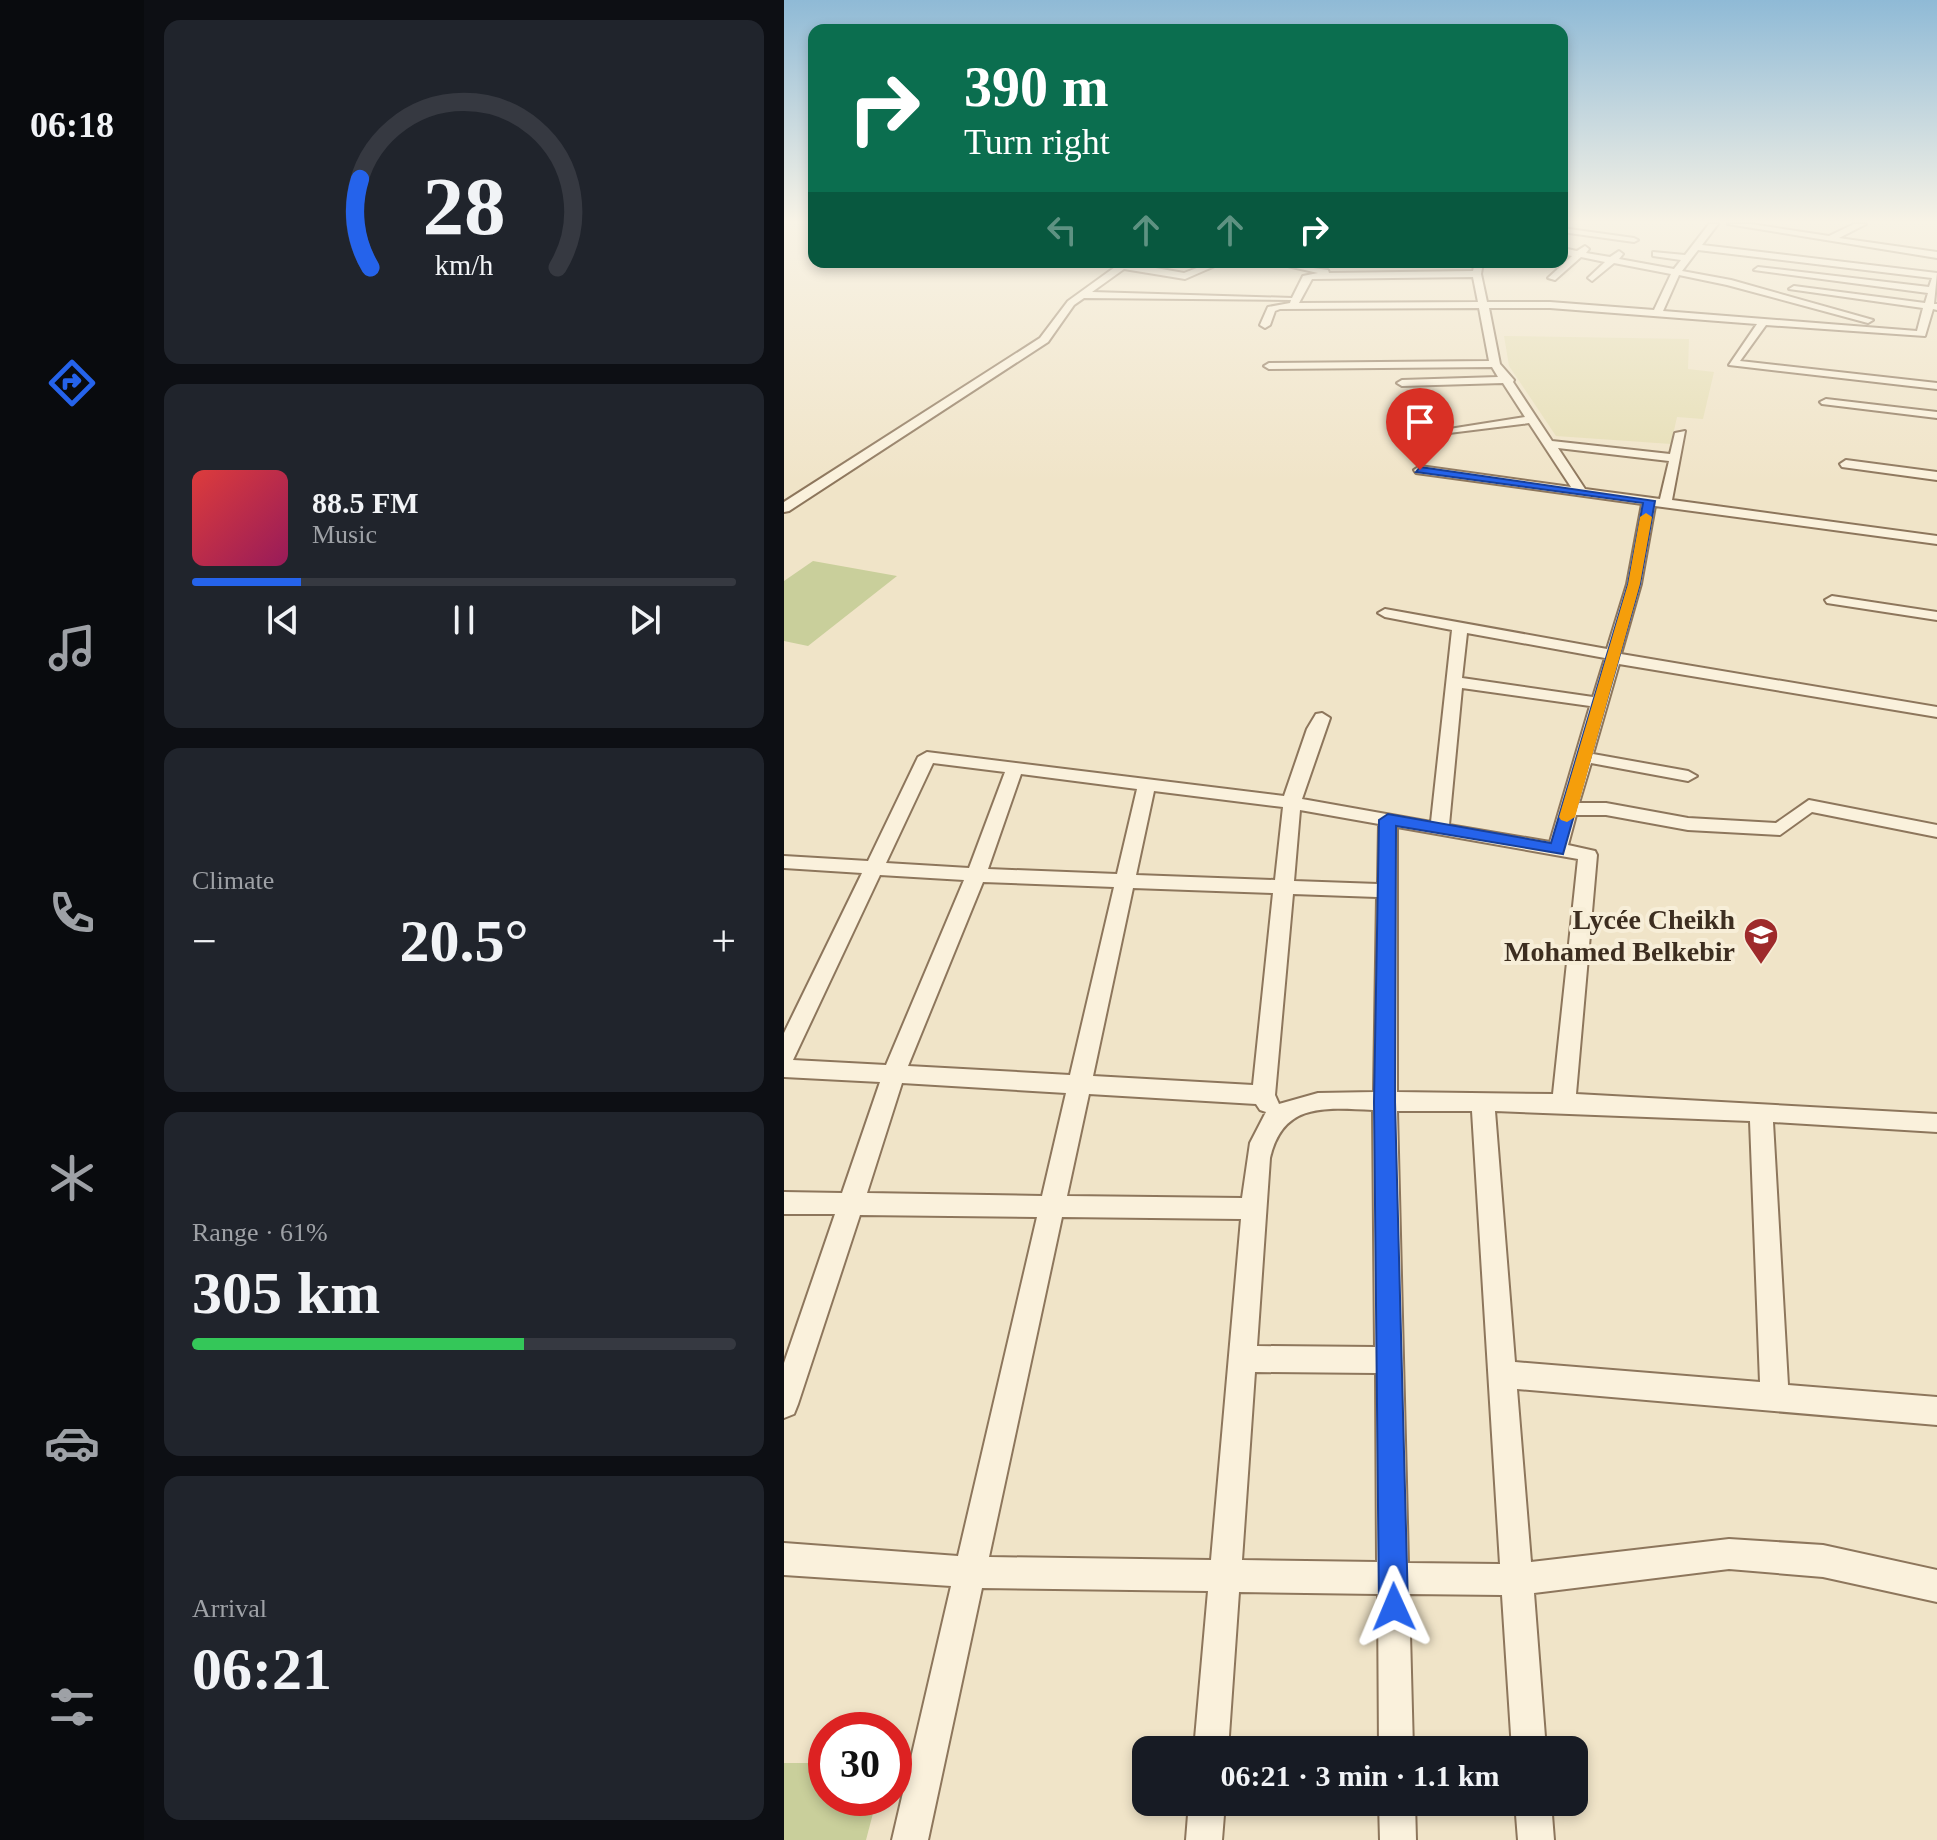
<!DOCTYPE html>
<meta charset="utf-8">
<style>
body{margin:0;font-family:Georgia,serif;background:#20242c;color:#f1f3f6;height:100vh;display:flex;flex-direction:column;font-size:30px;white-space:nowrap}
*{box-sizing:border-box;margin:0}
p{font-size:26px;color:#9ea1a6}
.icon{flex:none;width:44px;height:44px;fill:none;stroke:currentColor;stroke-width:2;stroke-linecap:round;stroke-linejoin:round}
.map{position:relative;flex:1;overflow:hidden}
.panel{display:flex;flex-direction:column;gap:20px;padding:20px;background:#0d0f14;width:640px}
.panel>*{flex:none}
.banner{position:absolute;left:24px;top:24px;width:760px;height:244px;border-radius:16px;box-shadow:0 4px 12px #0003;background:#0b6e4f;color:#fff;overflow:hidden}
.speed{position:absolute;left:24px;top:1712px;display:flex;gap:16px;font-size:40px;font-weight:700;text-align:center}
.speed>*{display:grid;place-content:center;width:104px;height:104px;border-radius:50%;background:#171b24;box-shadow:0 4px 12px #0003;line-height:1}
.speed .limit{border:12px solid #d22;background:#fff;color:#111}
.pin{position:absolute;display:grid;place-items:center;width:68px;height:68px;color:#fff;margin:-82px -34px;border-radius:50% 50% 50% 0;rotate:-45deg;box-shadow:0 0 8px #0007}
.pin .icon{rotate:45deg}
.me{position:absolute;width:88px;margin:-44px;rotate:359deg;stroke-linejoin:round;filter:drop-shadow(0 0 6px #0008)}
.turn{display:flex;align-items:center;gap:28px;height:168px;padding:0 24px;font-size:36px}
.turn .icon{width:104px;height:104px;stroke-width:2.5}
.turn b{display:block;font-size:56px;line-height:68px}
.lanes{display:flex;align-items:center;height:76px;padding:0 24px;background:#0003;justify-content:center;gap:40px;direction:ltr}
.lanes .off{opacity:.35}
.big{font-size:60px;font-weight:700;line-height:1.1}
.panel .widget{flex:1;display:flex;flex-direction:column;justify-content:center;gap:12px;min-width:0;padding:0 28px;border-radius:16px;background:#20242c}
.panel .dial{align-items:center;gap:0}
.dial svg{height:208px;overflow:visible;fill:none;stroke:#363941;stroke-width:7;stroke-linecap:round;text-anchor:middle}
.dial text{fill:#f1f3f6;stroke:none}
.song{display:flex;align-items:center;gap:24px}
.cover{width:96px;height:96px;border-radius:12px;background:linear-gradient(135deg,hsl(0 70% 55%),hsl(330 70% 35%))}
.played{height:8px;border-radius:4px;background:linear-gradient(90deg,#2563eb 20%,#363941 20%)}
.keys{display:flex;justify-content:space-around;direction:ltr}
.heat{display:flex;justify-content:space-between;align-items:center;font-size:44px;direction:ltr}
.charge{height:12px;border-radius:6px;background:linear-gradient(90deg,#34c759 61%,#363941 0)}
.trip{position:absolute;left:348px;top:1736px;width:456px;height:80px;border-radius:16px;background:#171b24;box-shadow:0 4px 12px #0003;font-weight:700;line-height:80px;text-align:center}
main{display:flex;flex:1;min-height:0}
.dock{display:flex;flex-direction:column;width:144px;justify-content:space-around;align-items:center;background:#090b0e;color:#9ea1a6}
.dock .icon{width:56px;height:56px}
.dock .on{color:#2563eb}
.dock b{font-size:36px;color:#f1f3f6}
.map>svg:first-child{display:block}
.farmland{fill:#e6deb5}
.green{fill:#c9cf9b}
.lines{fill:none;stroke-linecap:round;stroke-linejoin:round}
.minor-casing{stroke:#8d765c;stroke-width:4}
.minor{fill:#faf1dc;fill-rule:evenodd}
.route{fill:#2563eb;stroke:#184099;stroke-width:2}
.slow{fill:#f59e0b}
.labels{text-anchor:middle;stroke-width:8;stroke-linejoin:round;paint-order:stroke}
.poi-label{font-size:28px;font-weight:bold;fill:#3d2e20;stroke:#f7eed8;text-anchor:end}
</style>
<main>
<nav class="dock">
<b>06:18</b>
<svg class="icon on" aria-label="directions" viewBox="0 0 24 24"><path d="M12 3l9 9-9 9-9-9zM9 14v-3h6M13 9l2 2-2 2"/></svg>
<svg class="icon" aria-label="music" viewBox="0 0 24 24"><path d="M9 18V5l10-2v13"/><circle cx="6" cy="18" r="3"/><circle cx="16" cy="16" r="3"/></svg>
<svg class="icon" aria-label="phone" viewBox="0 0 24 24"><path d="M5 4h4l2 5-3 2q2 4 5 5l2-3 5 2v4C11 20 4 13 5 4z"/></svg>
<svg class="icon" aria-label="climate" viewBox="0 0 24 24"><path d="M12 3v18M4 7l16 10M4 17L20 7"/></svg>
<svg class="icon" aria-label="car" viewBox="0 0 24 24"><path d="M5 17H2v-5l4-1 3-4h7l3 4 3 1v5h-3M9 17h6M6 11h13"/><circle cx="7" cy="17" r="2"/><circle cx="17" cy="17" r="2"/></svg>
<svg class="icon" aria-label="filters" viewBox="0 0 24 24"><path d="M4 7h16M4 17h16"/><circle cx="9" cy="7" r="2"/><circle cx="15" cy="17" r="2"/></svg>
</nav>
<section class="panel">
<div class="widget dial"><svg viewBox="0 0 100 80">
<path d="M14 69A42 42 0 1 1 86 69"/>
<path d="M14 69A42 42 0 0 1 10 35" stroke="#2563eb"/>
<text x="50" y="56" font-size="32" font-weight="700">28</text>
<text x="50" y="72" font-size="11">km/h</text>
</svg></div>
<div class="widget">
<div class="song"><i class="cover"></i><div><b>88.5 FM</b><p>Music</p></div></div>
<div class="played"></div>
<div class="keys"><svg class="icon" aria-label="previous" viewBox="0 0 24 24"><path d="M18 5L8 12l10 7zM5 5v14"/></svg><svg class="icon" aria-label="pause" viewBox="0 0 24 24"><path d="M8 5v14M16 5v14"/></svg><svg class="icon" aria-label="next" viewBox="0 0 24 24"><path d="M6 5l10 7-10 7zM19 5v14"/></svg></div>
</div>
<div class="widget"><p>Climate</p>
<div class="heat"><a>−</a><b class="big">20.5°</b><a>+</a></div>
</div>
<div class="widget"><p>Range · 61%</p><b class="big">305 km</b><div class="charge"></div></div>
<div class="widget"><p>Arrival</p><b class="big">06:21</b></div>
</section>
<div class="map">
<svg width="1153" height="1840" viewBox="0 0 1153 1840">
<rect width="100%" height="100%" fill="#f0e4c8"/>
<path class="farmland" d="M720 336 905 339 904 369 930 372 919 419 893 417 887 444 772 436 725 366Z"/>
<path class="green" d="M29 561 113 576 24 646 0 641V581Z
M0 1763H42V1798H93L82 1840H0Z"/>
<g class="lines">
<defs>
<path id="minor" d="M925 224H934L918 245 1153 273 1150 304H1153V310L1149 309 1141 336 982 325 956 361 1153 383V389L945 365 973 324 766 308H705L716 364 730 380 729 382 768 441 886 454 891 433 901 431 888 500 1153 536V544L871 506 857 584 837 654 1153 707V717L835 664 809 754 904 771 913 776 904 781 807 763 795 803H822L904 818 992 823 1025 800 1153 825V837L1028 812 996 835 904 830 822 815H792L784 845 811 851 813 855 792 1094 1153 1114V1132L989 1122 1004 1385 1153 1397V1425L733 1389 747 1562 945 1539 1039 1545 1153 1570V1602L1039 1577 945 1569 750 1593 762 1750H728L718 1595 625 1594 629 1750H595L594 1594 455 1592 444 1750H410L424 1591 198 1588 144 1840H108L167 1586 0 1575V1543L174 1556 253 1217 76 1215 14 1404 10 1414 0 1418V1363L51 1214H0V1192L58 1193 96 1082 0 1077V1033L78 873 0 868V856L84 861 134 757 143 752 500 796 523 729 532 714 538 713 546 718 518 799 647 822 668 630 601 617 594 613 601 609 823 649 843 584 858 504 632 473 630 470 636 466 787 487 745 423 665 433 659 430 741 417 719 383 618 386 613 383 618 380 714 377 708 367 485 369 480 366 485 363 705 361 695 308 496 309 491 311 486 325 481 328 476 325 484 307 506 303 507 300 300 298 290 305 264 342 5 511 0 512V502L256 338 284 301 338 262 400 273 428 262H440L401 279 340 269 308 292 508 298 519 276 534 273 486 262 544 270 545 273 689 271 691 262H699L697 274 703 302H766L870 310 887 274 830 263 808 281 804 278 821 262 797 257 771 280 764 278 788 256 778 254V248L793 251 801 246 805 249 802 253 826 257 835 251 839 254 835 259 890 269 897 260 869 256V252L901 255ZM914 250 1148 278 1145 287 974 267 970 270 1144 293 1141 303 1010 286 1005 289 1139 308 1133 331 879 311 895 275 943 285 1084 323 1089 320 947 280 898 271ZM689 277 694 302 515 303 528 279ZM774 448 885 461 876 499 801 489ZM683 633 821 658 809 697 678 678ZM678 688 806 706 766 842 665 825ZM149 763 221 772 185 868 102 863ZM237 774 353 789 333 874 204 869ZM370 791 499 807 491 880 352 875ZM516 810 595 824 594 884 510 881ZM613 827 794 859 769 1094 613 1092ZM96 875 180 880 102 1065 9 1060ZM199 882 330 887 286 1075 124 1066ZM349 888 489 893 469 1085 309 1076ZM509 894 593 897 590 1092 534 1093 495 1104 491 1095ZM118 1083 282 1093 258 1196 83 1193ZM305 1094 472 1104 476 1110 482 1112 466 1143 458 1198 283 1196ZM589 1110 591 1347 473 1346 486 1158C499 1102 541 1108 589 1110ZM613 1111H688L716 1564 624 1563ZM711 1111 966 1121 976 1382 731 1362ZM278 1217 457 1219 427 1560 205 1557ZM471 1372 592 1373 593 1562 458 1560Z
M944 224H967L1045 236 1070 224H1082L1055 238 1153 252V258Z
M778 228 850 238 854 240 850 242 778 232Z
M1042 399 1153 412V418L1038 404 1036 402Z
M1062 460 1153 472V480L1058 467 1056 464Z
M1048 596 1153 612V620L1043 603 1041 600Z
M405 1802H441L438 1840H402Z
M595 1802H631L632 1840H596Z
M731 1802H767L770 1840H734Z"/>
</defs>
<use href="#minor" class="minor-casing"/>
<use href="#minor" class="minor"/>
</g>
<linearGradient id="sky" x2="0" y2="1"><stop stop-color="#8fbad6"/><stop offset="0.46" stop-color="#f8f3e6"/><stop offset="1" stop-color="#f8f3e6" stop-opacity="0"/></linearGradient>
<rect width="1153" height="482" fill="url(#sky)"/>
<path class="route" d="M636 467 871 501 856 584 779 854 612 826 611 1102 624 1607 620 1617 610 1621 599 1617 595 1607 590 1102 595 820 604 814 767 843 844 584 859 503 632 472Z"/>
<path class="slow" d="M862 513 868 517 856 584 791 817 783 822 777 820 775 817 844 584 856 517Z"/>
<defs>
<symbol id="school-pin" viewBox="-11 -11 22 30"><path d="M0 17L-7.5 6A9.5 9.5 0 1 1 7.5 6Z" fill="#9e2a2b" stroke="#f7eed8"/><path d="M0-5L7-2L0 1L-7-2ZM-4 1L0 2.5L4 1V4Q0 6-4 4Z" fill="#fff"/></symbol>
</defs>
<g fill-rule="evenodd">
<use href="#school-pin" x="957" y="915" width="40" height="54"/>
</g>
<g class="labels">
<g class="poi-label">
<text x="951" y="929">Lycée Cheikh<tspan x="951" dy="32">Mohamed Belkebir</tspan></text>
</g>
</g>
</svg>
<div class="speed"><div class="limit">30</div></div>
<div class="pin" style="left:636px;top:470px;background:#d93025"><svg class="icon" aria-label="arrive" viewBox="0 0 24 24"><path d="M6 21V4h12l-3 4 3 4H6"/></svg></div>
<svg class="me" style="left:610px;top:1607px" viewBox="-20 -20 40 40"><path d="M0-17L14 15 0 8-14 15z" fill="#2563eb" stroke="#fff" stroke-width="4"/></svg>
<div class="trip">06:21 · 3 min · 1.1 km</div>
<div class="banner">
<div class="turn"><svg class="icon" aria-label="right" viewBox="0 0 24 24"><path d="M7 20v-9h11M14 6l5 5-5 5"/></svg><div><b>390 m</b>Turn right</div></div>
<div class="lanes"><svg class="icon off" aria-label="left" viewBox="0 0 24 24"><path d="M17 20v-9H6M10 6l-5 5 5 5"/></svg><svg class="icon off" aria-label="ahead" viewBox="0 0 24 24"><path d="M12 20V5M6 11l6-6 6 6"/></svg><svg class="icon off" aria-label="ahead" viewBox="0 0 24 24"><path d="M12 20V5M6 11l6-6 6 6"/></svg><svg class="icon" aria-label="right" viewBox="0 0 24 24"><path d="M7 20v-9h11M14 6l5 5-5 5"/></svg></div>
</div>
</div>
</main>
